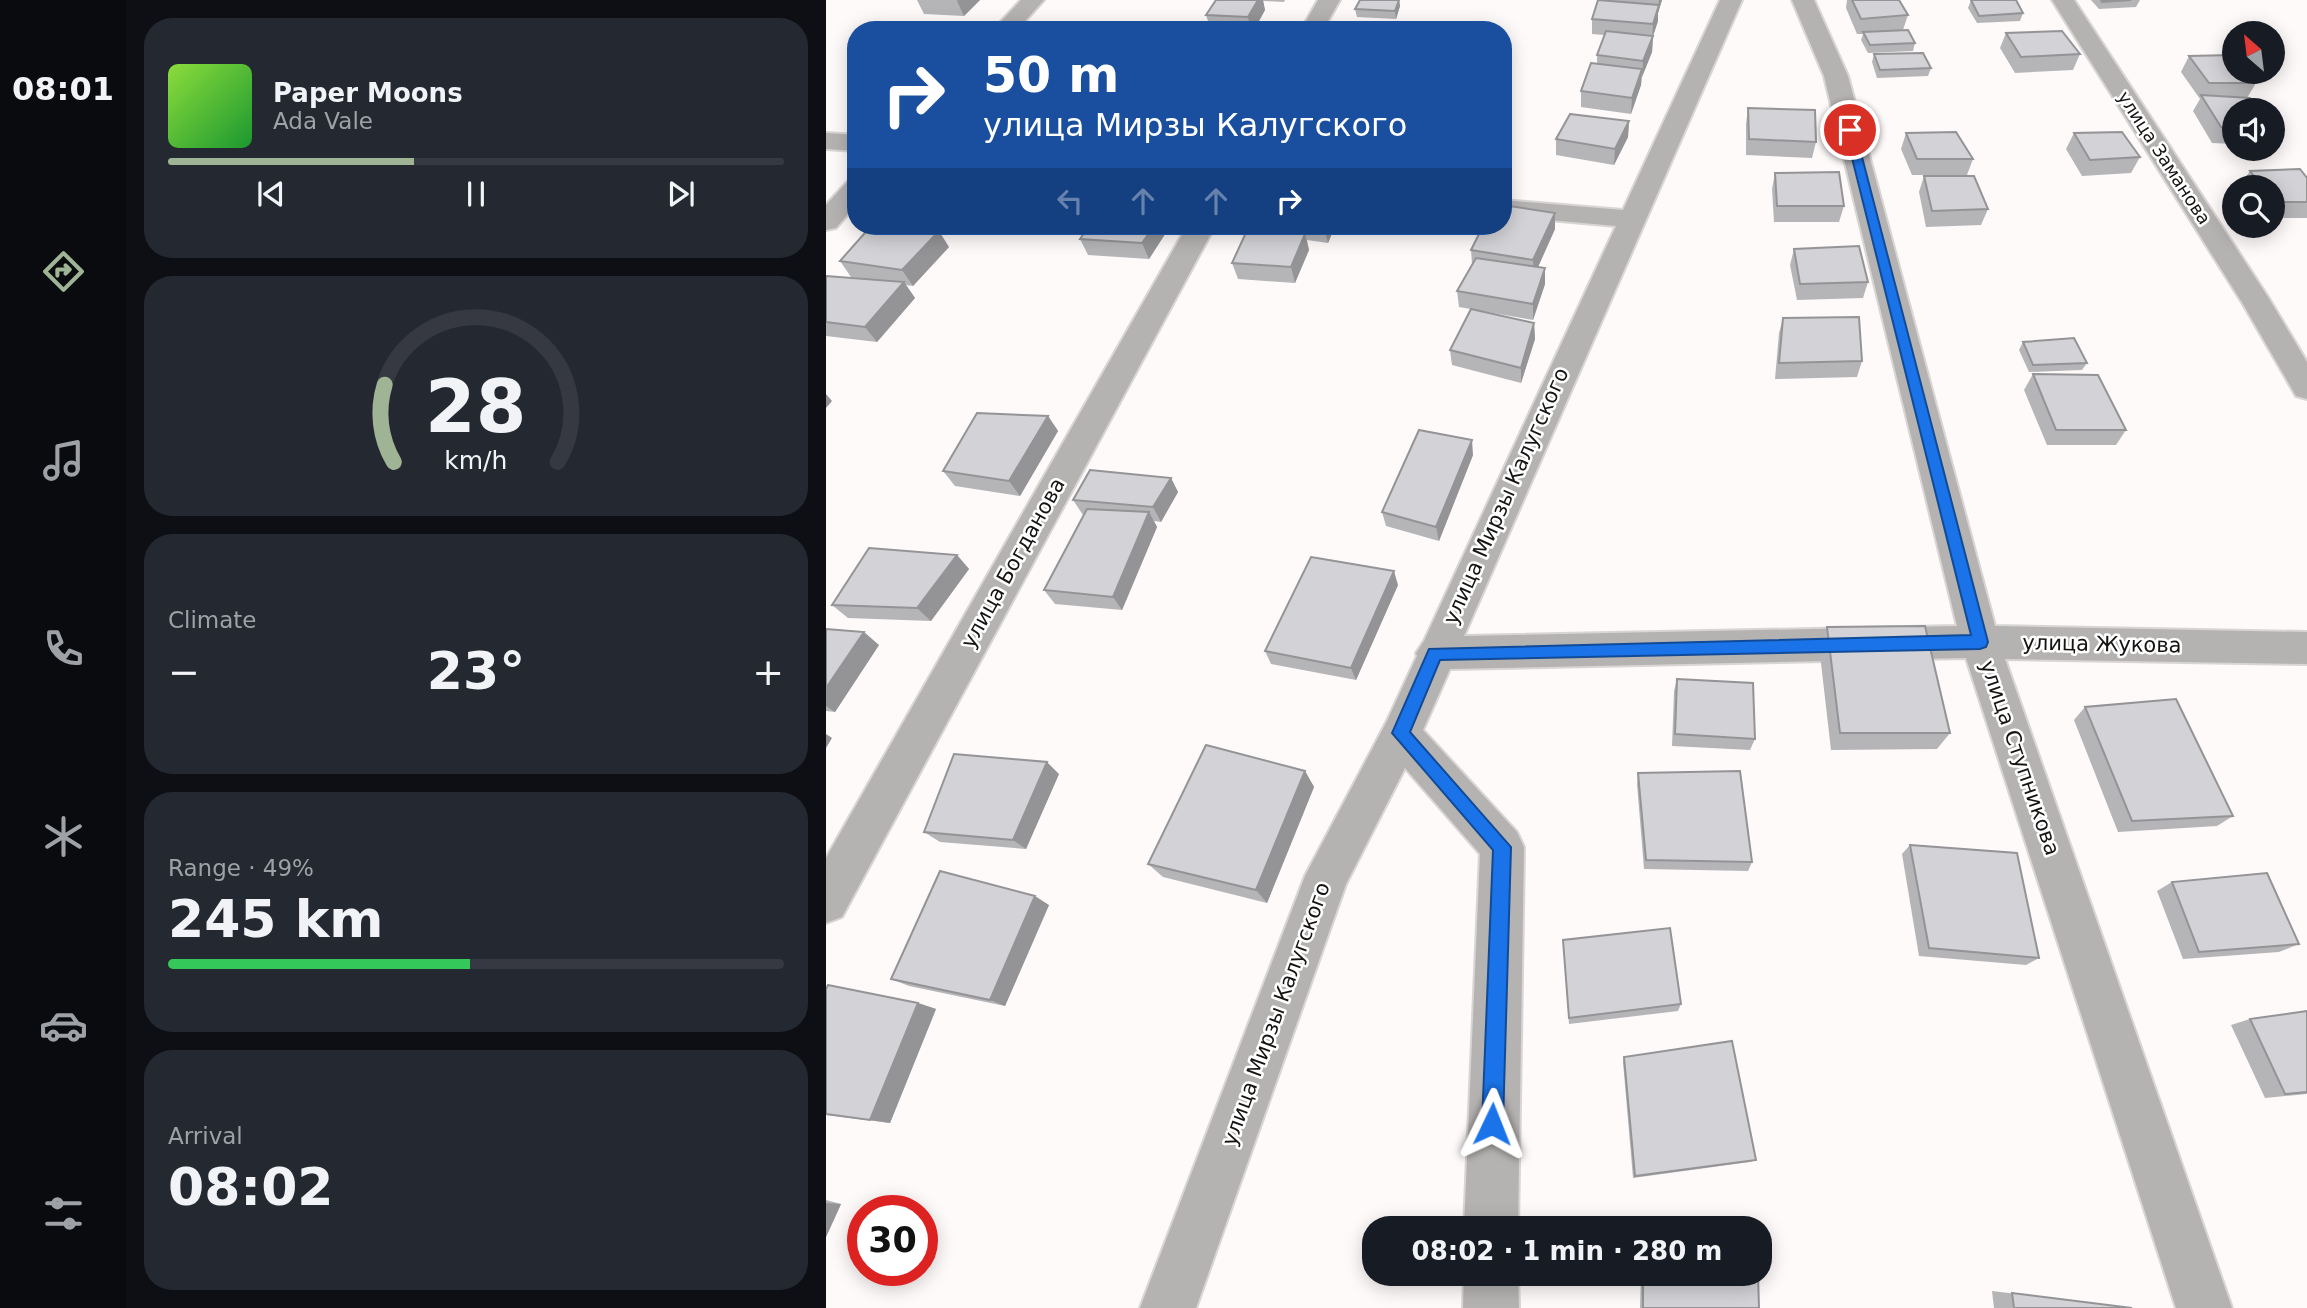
<!DOCTYPE html>
<meta charset="utf-8">
<style>
body{margin:0;font-family:"DejaVu Sans",sans-serif;background:#242831;color:#f1f3f6;height:100vh;display:flex;flex-direction:column;font-size:26px;white-space:nowrap}
*{box-sizing:border-box;margin:0}
p{font-size:23px;color:#9ea1a6}
.icon{flex:none;width:38px;height:38px;fill:none;stroke:currentColor;stroke-width:2;stroke-linecap:round;stroke-linejoin:round}
.map{position:relative;flex:1;overflow:hidden}
.details{display:flex;flex-direction:column;gap:18px;padding:18px;background:#0d0f14;width:700px}
.details>*{flex:none}
.hud{position:absolute;left:21px;top:21px;width:665px;height:214px;border-radius:28px;box-shadow:0 4px 18px #0003;background:#1a4fa0;color:#fff;overflow:hidden}
.needle{width:46px;rotate:332deg}
.fabs{position:absolute;left:1396px;top:21px;display:grid;gap:14px}
.fabs a{display:grid;place-items:center;width:63px;height:63px;border-radius:50%;background:#171b24;box-shadow:0 4px 18px #0003;font-size:35px}
.speed{position:absolute;left:21px;top:1195px;display:flex;gap:14px;font-size:35px;font-weight:700;text-align:center}
.speed>*{display:grid;place-content:center;width:91px;height:91px;border-radius:50%;background:#171b24;box-shadow:0 4px 18px #0003;line-height:1}
.speed .limit{border:10px solid #d22;background:#fff;color:#111}
.pin{position:absolute;display:grid;place-items:center;width:60px;height:60px;color:#fff;margin:-30px;border:4px solid #fff;border-radius:50%;box-shadow:0 2px 7px #0007}
.me{position:absolute;width:77px;margin:-38px;rotate:2deg;stroke-linejoin:round;filter:drop-shadow(0 0 5px #0008)}
.turn{display:flex;align-items:center;gap:24px;height:147px;padding:0 21px;font-size:32px}
.turn .icon{width:91px;height:91px;stroke-width:2.5}
.turn b{display:block;font-size:49px;line-height:60px}
.lanes{display:flex;align-items:center;height:66px;padding:0 21px;background:#0003;justify-content:center;gap:35px;direction:ltr}
.lanes .off{opacity:.35}
.big{font-size:52px;font-weight:700;line-height:1.1}
.details .tile{flex:1;display:flex;flex-direction:column;justify-content:center;gap:10px;min-width:0;padding:0 24px;border-radius:28px;background:#242831}
.details .dial{align-items:center;gap:0}
.dial svg{height:182px;overflow:visible;fill:none;stroke:#363941;stroke-width:7;stroke-linecap:round;text-anchor:middle}
.dial text{fill:#f1f3f6;stroke:none}
.song{display:flex;align-items:center;gap:21px}
.cover{width:84px;height:84px;border-radius:10px;background:linear-gradient(135deg,hsl(90 70% 55%),hsl(130 70% 35%))}
.played{height:7px;border-radius:4px;background:linear-gradient(90deg,#9fb395 40%,#363941 40%)}
.keys{display:flex;justify-content:space-around;direction:ltr}
.heat{display:flex;justify-content:space-between;align-items:center;font-size:38px;direction:ltr}
.charge{height:10px;border-radius:5px;background:linear-gradient(90deg,#34c759 49%,#363941 0)}
.trip{position:absolute;left:536px;top:1216px;width:410px;height:70px;border-radius:28px;background:#171b24;box-shadow:0 4px 18px #0003;font-weight:700;line-height:70px;text-align:center}
main{display:flex;flex:1;min-height:0}
.dock{display:flex;flex-direction:column;width:126px;justify-content:space-around;align-items:center;background:#090b0e;color:#9ea1a6}
.dock .icon{width:49px;height:49px}
.dock .current{color:#9fb395}
.dock b{font-size:32px;color:#f1f3f6}
.map>svg:first-child{display:block}
.lines{fill:none;stroke-linecap:round;stroke-linejoin:round}
.minor-casing{stroke:#d9d5d4;stroke-width:4}
.minor{fill:#b5b3b2;fill-rule:evenodd}
.wall{fill:#b5b5b8}
.shaded-wall{fill:#949396}
.building{fill:#d3d2d6;stroke:#949396;stroke-width:2}
.route{fill:#1a73e8;stroke:#114b97;stroke-width:2}
.labels{text-anchor:middle;stroke-width:5;stroke-linejoin:round;paint-order:stroke}
.far-street-label{font-size:18px;fill:#151413;stroke:#fff}
.street-label{font-size:21px;fill:#151413;stroke:#fff}
</style>
<main>
<nav class="dock">
<b>08:01</b>
<svg class="icon current" aria-label="directions" viewBox="0 0 24 24"><path d="M12 3l9 9-9 9-9-9zM9 14v-3h6M13 9l2 2-2 2"/></svg>
<svg class="icon" aria-label="music" viewBox="0 0 24 24"><path d="M9 18V5l10-2v13"/><circle cx="6" cy="18" r="3"/><circle cx="16" cy="16" r="3"/></svg>
<svg class="icon" aria-label="phone" viewBox="0 0 24 24"><path d="M5 4h4l2 5-3 2q2 4 5 5l2-3 5 2v4C11 20 4 13 5 4z"/></svg>
<svg class="icon" aria-label="climate" viewBox="0 0 24 24"><path d="M12 3v18M4 7l16 10M4 17L20 7"/></svg>
<svg class="icon" aria-label="car" viewBox="0 0 24 24"><path d="M5 17H2v-5l4-1 3-4h7l3 4 3 1v5h-3M9 17h6M6 11h13"/><circle cx="7" cy="17" r="2"/><circle cx="17" cy="17" r="2"/></svg>
<svg class="icon" aria-label="filters" viewBox="0 0 24 24"><path d="M4 7h16M4 17h16"/><circle cx="9" cy="7" r="2"/><circle cx="15" cy="17" r="2"/></svg>
</nav>
<section class="details">
<div class="tile">
<div class="song"><i class="cover"></i><div><b>Paper Moons</b><p>Ada Vale</p></div></div>
<div class="played"></div>
<div class="keys"><svg class="icon" aria-label="previous" viewBox="0 0 24 24"><path d="M18 5L8 12l10 7zM5 5v14"/></svg><svg class="icon" aria-label="pause" viewBox="0 0 24 24"><path d="M8 5v14M16 5v14"/></svg><svg class="icon" aria-label="next" viewBox="0 0 24 24"><path d="M6 5l10 7-10 7zM19 5v14"/></svg></div>
</div>
<div class="tile dial"><svg viewBox="0 0 100 80">
<path d="M14 69A42 42 0 1 1 86 69"/>
<path d="M14 69A42 42 0 0 1 10 35" stroke="#9fb395"/>
<text x="50" y="56" font-size="32" font-weight="700">28</text>
<text x="50" y="72" font-size="11">km/h</text>
</svg></div>
<div class="tile"><p>Climate</p>
<div class="heat"><a>−</a><b class="big">23°</b><a>+</a></div>
</div>
<div class="tile"><p>Range · 49%</p><b class="big">245 km</b><div class="charge"></div></div>
<div class="tile"><p>Arrival</p><b class="big">08:02</b></div>
</section>
<div class="map">
<svg width="1481" height="1308" viewBox="0 0 1481 1308">
<rect width="100%" height="100%" fill="#fefaf9"/>
<g class="lines">
<defs>
<path id="minor" d="M195 0H218L191 30H167Z
M492 0H514L497 30H475Z
M894 0H916L638 636 1131 626 998 76 966 0H988L1022 76 1169 626 1481 632V664L1179 659 1406 1308H1350L1140 658 624 669 597 730 691 832 698 847 692 1228H638L654 854 579 768 520 884 370 1308H314L479 876 561 721 591 656 590 653 598 641 790 226 677 216V200L797 210Z
M1226 0H1248L1442 297 1481 362V399L1470 396 1417 304Z
M0 133 30 135V151L0 149Z
M30 180V205L10 228 0 230V205L21 182Z
M361 226H389L16 917 0 923V858Z
M638 1274H692L693 1308H637Z"/>
</defs>
<use href="#minor" class="minor-casing"/>
<use href="#minor" class="minor"/>
</g>
<path class="wall" d="M91 0H154L138 16 98 14Z
M390 0H459L458 2 437 1 439 10 428 30H385L380 15Z
M534 0H573L574 6 570 19 531 17 529 9Z
M784 0H836L832 13V21L827 36 826 52 816 77V76L815 85 805 114 755 107V91L771 64V55L778 35 766 34V19Z
M1021 0H1073L1082 15 1077 30 1089 43 1087 51 1042 53 1035 40 1037 34H1031L1020 8Z
M1145 0 1197 13 1194 21 1151 23 1142 8Z
M1265 0H1314L1310 7 1273 9Z
M1180 33 1254 54 1247 70 1189 73 1174 48Z
M1048 54 1105 68 1102 76 1051 78 1046 62Z
M1363 56 1430 83 1421 98 1409 110V144L1386 143 1367 111 1374 99 1355 72Z
M922 108 990 142 986 158 920 155V124Z
M803 121 802 137 788 165 730 155V139Z
M1080 133 1147 159 1141 175H1086L1075 149Z
M1248 133 1314 157 1305 173 1256 176 1240 149Z
M1424 171 1481 178V218H1447V187H1413Z
M949 173 1018 206 1013 222H948L946 189Z
M1098 176 1162 209 1155 225 1100 227 1093 192Z
M263 226H342L343 228 323 259 262 255 254 239Z
M435 226H509L502 243 481 240 483 250 469 283 412 279 406 263 436 228Z
M729 229 712 267 719 268V284L707 320 633 307 631 291 646 264 645 250Z
M123 247 87 286 80 285 89 298 51 342 0 336V276L46 280 25 277 14 261Z
M968 249 1042 282 1037 298 971 300 964 265Z
M957 318 1036 361 1031 377 949 379 953 333Z
M708 323 709 339 695 383 626 365 624 350Z
M1197 342 1261 363 1256 370 1203 372 1193 350Z
M1207 374 1300 430 1290 445H1221L1198 390Z
M222 416 232 431 194 496 129 486 117 471Z
M647 455 613 541 560 526 556 512Z
M345 478 352 492 335 522 328 521 331 527 296 610 229 604 218 590 257 515 247 500Z
M131 555 143 569 105 621 22 618 6 605Z
M572 585 530 680 445 664 439 651Z
M1001 627 1124 733 1111 749 1005 750 993 646Z
M0 629 53 645 9 712 0 711Z
M851 679 929 739 924 750 846 746 848 691Z
M1259 707 1407 816 1391 826 1292 832 1248 720Z
M479 771 488 787 441 903 337 877 322 864Z
M812 773 926 862 922 871 818 869 811 784Z
M233 774 200 849 114 842 98 832Z
M1084 845 1213 958 1200 965 1093 956 1076 854Z
M1346 882 1473 944 1453 952 1357 959 1331 891Z
M223 905 179 1006 83 986 65 979Z
M737 940 855 1004 852 1011 743 1024Z
M0 989 92 1003 110 1009 64 1123 0 1115Z
M1481 1011V1094L1439 1098 1405 1025 1424 1019Z
M798 1057 930 1160 924 1162 807 1178 797 1062Z
M0 1200 15 1204 0 1237Z
M815 1274H932L933 1308H814Z
M1166 1291 1308 1308H1168Z"/>
<path class="shaded-wall" d="M132 0H154L138 16 131 1Z
M432 0H437L439 10 428 30H425L422 17Z
M573 0 574 6 570 19 569 11Z
M833 0H836L832 13V21L826 39 827 36 826 52 816 77 817 61 826 40 827 24 832 8Z
M816 69 815 85 805 114 806 98Z
M803 121 802 137 788 165 789 149Z
M729 213V229L708 276 707 260Z
M328 226H342L343 228 323 259 316 243Z
M498 226H509L502 243 498 227Z
M113 231 123 247 87 286 76 270Z
M479 234 483 250 469 283 465 267Z
M719 268V284L707 320V304Z
M78 282 89 298 51 342 39 327Z
M708 323 709 339 695 383V368Z
M0 394 6 401 0 408Z
M222 416 232 431 194 496 183 481Z
M646 440 647 455 613 541 610 527Z
M345 478 352 492 335 522 327 507Z
M323 512 331 527 296 610 287 597Z
M131 555 143 569 105 621 91 608Z
M568 571 572 585 530 680 525 668Z
M38 632 53 645 9 712 0 706V688Z
M0 734 6 738 0 748Z
M221 762 233 774 200 849 187 840Z
M479 771 488 787 441 903 430 890Z
M209 896 223 905 179 1006 164 1000Z
M92 1003 110 1009 64 1123 44 1120Z
M0 1203 15 1204 0 1237Z"/>
<path class="building" d="M390 0H432L422 17 380 15Z
M534 0H573L569 11 529 9Z
M772 0 833 5 827 24 766 19Z
M1026 0H1073L1082 15 1035 19Z
M1145 0H1190L1197 13 1153 16Z
M1275 0H1305L1276 2Z
M1082 30 1089 43 1044 45 1037 32Z
M780 31 827 36 817 61 771 55Z
M1236 31 1254 54 1195 57 1180 33Z
M1097 53 1105 68 1054 70 1048 54Z
M1407 55 1409 58V72H1420L1430 83H1383L1363 56Z
M765 63 816 69 806 98 755 91Z
M1375 95 1424 98 1433 110H1409V127H1395Z
M922 108 989 110 990 142 923 139Z
M744 114 803 121 789 149 730 139Z
M1130 132 1147 159H1091L1080 133Z
M1296 132 1314 157 1264 160 1248 133Z
M1474 169 1481 178V202H1447V187H1436L1424 171Z
M1013 172 1018 206H951L949 173Z
M1098 176H1148L1162 209 1106 211Z
M677 205 729 213 707 260 645 250 657 226H677Z
M45 226H74L113 231 76 270 14 261Z
M263 226H328L316 243 254 239Z
M423 226 479 234 465 267 406 263Z
M1033 246 1042 282 974 284 968 249Z
M650 258 719 268 707 304 631 291Z
M0 276 78 282 39 327 0 322Z
M645 309 708 323 695 368 624 350Z
M1033 317 1036 361 953 363 957 318Z
M1248 338 1261 363 1207 365 1197 342Z
M1207 374 1272 375 1300 430H1230Z
M151 413 222 416 183 481 117 471Z
M593 430 646 440 610 527 556 512Z
M264 470 345 478 327 507 247 500Z
M261 509 323 512 287 597 218 590Z
M43 548 131 555 91 608 6 605Z
M485 557 568 571 525 668 439 651Z
M1099 626 1124 733H1014L1001 627Z
M0 629 38 632 0 688Z
M851 679 927 683 929 739 849 734Z
M1350 699 1407 816 1306 821 1259 707Z
M380 745 479 771 430 890 322 864Z
M128 754 221 762 187 840 98 832Z
M914 771 926 862 820 860 812 773Z
M1084 845 1191 853 1213 958 1103 948Z
M114 871 209 896 164 1000 65 979Z
M1441 873 1473 944 1373 952 1346 882Z
M844 928 855 1004 743 1018 737 940Z
M2 985 92 1003 44 1120 0 1114V989Z
M1481 1011V1092L1459 1094 1424 1019Z
M906 1041 930 1160 809 1176 798 1057Z
M817 1274H932L933 1308H817Z
M1186 1293 1306 1308H1188Z"/>
<path class="route" d="M1024 126 1029 130 1162 642 1160 647 1154 649 614 660 584 732 685 847 677 1124 674 1132 666 1135 659 1132 656 1124 667 850 566 733 603 649 1145 635 1019 130Z"/>
<g class="labels">
<g class="far-street-label">
<text transform="translate(1338 158) rotate(57)" y="6">улица Заманова</text>
</g>
<g class="street-label">
<text transform="translate(680 496) rotate(-66)" y="7">улица Мирзы Калугского</text>
<text transform="translate(187 563) rotate(-61)" y="7">улица Богданова</text>
<text transform="translate(1276 644) rotate(1)" y="7">улица Жукова</text>
<text transform="translate(1194 758) rotate(71)" y="7">улица Ступникова</text>
<text transform="translate(450 1014) rotate(-70)" y="7">улица Мирзы Калугского</text>
</g>
</g>
</svg>
<div class="fabs">
<a><svg class="needle" viewBox="-14 -14 28 28"><path d="M0-13l5 13h-10z" fill="#e53935"/><path d="M0 13l5-13h-10z" fill="#9ea1a6"/></svg></a>
<a><svg class="icon" aria-label="sound" viewBox="0 0 24 24"><path d="M4 9h4l5-4v14l-5-4H4zM17 9q2 3 0 6"/></svg></a>
<a><svg class="icon" aria-label="search" viewBox="0 0 24 24"><circle cx="10" cy="10" r="6"/><path d="M15 15l6 6"/></svg></a>
</div>
<div class="speed"><div class="limit">30</div></div>
<div class="pin" style="left:1024px;top:130px;background:#d93025"><svg class="icon" aria-label="arrive" viewBox="0 0 24 24"><path d="M6 21V4h12l-3 4 3 4H6"/></svg></div>
<svg class="me" style="left:666px;top:1124px" viewBox="-20 -20 40 40"><path d="M0-17L14 15 0 8-14 15z" fill="#1a73e8" stroke="#fff" stroke-width="4"/></svg>
<div class="trip">08:02 · 1 min · 280 m</div>
<div class="hud">
<div class="turn"><svg class="icon" aria-label="right" viewBox="0 0 24 24"><path d="M7 20v-9h11M14 6l5 5-5 5"/></svg><div><b>50 m</b>улица Мирзы Калугского</div></div>
<div class="lanes"><svg class="icon off" aria-label="left" viewBox="0 0 24 24"><path d="M17 20v-9H6M10 6l-5 5 5 5"/></svg><svg class="icon off" aria-label="ahead" viewBox="0 0 24 24"><path d="M12 20V5M6 11l6-6 6 6"/></svg><svg class="icon off" aria-label="ahead" viewBox="0 0 24 24"><path d="M12 20V5M6 11l6-6 6 6"/></svg><svg class="icon" aria-label="right" viewBox="0 0 24 24"><path d="M7 20v-9h11M14 6l5 5-5 5"/></svg></div>
</div>
</div>
</main>
